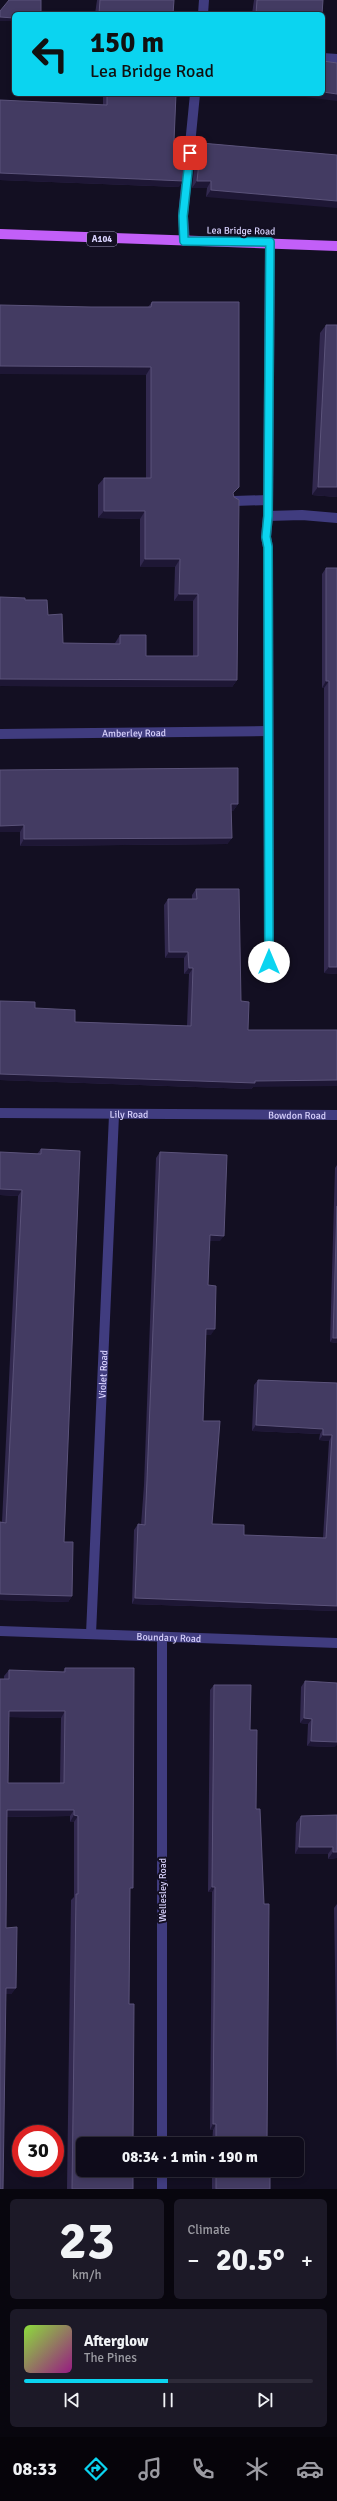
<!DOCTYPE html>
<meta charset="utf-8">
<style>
body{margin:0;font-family:Signika,sans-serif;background:#1c1927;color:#f1f3f6;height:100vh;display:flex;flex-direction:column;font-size:15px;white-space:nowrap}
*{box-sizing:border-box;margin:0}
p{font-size:13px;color:#9b9ba2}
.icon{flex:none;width:22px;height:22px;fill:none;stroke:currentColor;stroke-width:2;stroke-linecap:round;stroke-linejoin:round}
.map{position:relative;height:2189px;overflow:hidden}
.panel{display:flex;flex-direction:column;gap:10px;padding:10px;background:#08060e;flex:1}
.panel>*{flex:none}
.guide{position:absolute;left:12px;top:12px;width:313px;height:84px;border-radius:6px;box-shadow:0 2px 6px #0003,0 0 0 1px #2e2b39;background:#0bd4f0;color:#111;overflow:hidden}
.speed{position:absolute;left:12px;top:2125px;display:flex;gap:8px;font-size:20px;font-weight:700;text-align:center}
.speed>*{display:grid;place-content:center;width:52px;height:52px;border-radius:50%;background:#0e0b1a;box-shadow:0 2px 6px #0003,0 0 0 1px #2e2b39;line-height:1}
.speed .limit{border:6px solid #d22;background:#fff;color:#111}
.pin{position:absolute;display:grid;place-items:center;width:34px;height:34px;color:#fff;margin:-17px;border-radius:8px;box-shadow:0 2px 6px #0006}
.me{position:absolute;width:44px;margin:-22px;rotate:0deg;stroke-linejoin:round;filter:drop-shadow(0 0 3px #0008)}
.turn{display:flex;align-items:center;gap:14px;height:84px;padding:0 12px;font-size:18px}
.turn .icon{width:52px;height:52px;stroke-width:2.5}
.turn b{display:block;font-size:28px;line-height:34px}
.big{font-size:30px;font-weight:700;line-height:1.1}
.panel .tile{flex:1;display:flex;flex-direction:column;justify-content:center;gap:6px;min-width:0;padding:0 14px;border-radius:6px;background:#1c1927}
.panel .dial{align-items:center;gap:0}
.dial b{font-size:52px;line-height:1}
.song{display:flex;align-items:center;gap:12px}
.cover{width:48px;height:48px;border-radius:6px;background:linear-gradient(135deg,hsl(90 70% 55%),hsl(310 70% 35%))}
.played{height:4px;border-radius:2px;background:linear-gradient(90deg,#0bd4f0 50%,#2e2b39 50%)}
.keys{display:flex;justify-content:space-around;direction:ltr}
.heat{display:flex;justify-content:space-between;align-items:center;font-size:22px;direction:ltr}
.panel .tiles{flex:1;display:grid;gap:10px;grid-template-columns:1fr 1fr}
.tile:last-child{grid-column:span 2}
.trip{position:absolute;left:76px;top:2137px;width:228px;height:40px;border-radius:6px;background:#0e0b1a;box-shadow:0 2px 6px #0003,0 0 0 1px #2e2b39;font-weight:700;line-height:40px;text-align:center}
.dock{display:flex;height:64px;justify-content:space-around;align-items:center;background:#06040a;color:#9b9ba2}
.dock .icon{width:28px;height:28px}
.dock .selected{color:#0bd4f0}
.dock b{font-size:18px;color:#f1f3f6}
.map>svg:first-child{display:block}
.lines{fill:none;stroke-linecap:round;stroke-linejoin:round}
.service{stroke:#403c7f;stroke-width:10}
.minor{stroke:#403c7f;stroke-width:10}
.tertiary{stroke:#403c7f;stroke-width:10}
.primary{stroke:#c25ff8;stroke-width:10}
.wall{fill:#32294f;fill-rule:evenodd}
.shaded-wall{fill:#1e1735}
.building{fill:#433b62;stroke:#5b537a;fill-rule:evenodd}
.route-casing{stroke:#078a9c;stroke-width:10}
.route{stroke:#0bd4f0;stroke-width:7}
.labels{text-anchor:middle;stroke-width:4;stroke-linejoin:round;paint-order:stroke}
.shield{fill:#130f22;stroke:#9d98bb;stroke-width:1}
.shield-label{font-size:9px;font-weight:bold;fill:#d8d2fd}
.street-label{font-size:10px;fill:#d8d2fd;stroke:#130f22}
</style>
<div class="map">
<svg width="337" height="2189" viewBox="0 0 337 2189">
<rect width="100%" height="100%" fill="#130f22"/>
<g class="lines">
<path class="service" d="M323 58 337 59
M234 501 268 500
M268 516 302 515 337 518"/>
<g class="minor">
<path d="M203 14 204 0"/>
<path d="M185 241 183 216 195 94"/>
<path id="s1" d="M0 734 268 731"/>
<path d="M269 962 268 547 266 537 268 516 270 242"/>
<path id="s2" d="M0 1113 337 1115"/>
<path id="s3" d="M91 1634 114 1115"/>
<path d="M162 1637V2144"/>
<path d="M162 2170V2189"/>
</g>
<path class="tertiary" id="s4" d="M0 1631 337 1643"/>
<path class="primary" d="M0 234 337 246"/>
</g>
<path class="wall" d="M97 0H174L173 14H95Z
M254 0H323L322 14H252Z
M103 94H176L174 141 179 187 0 180V100L103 105Z
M201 143 337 155 206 197 207 188H192L196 150Z
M152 302 233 495 237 680 232 687 0 686V597L25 600 48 615 63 643H115L120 635 146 656H193V601H174L175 567H140V519L98 518V485L104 478H146V375L91 307H148Z
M326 325 337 497 312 495 320 333Z
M326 568 337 974 324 973V688H322V574Z
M0 770 238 804 233 811H231L232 838 227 844 20 846V832H0Z
M196 889 241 1001 248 1030 253 1087 251 1089 0 1080V1001L35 1008 75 1022 187 1026 189 974H184V958H165L164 905 168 899H192V895Z
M41 1149 64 1542 72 1596 68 1602 0 1600V1522H2L18 1196 0 1195V1152L37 1154Z
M160 1152 220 1241H210L208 1285 211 1335H206L203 1421 212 1524 244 1535 323 1538 329 1441 319 1440 320 1434 252 1431 254 1385 258 1380 337 1383V1611L132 1604 134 1530 138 1524 141 1525 144 1485 156 1158Z
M337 1165V1343L330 1342 335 1168Z
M65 1668 130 1892 129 2004 133 2189H67L71 1900 74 1897V1822H70V1816L7 1817 6 1928 16 1988 11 1994H5L4 1676 9 1670 63 1672ZM9 1717 61 1718 60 1783H8Z
M305 1681 335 1747 307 1746 308 1724 300 1723 301 1687Z
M214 1685 250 1730 256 1809 267 2142 270 2144H212L213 2130H210L212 1892H208L210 1690Z
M337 1815V1858L328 1859V1854H295L296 1823 301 1816Z
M337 1904V2081L334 1908Z
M212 2170H270V2189H212Z"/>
<path class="shaded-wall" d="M0 17 14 18V21H0Z
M323 92 337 94V101L281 94H323Z
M0 173 184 181 179 187 0 180Z
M197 181H211L207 188H192Z
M211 190 337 201V208L206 197Z
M0 366 151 367 146 375 0 374Z
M318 487H337V497L312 495Z
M104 511H145L140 519 98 518Z
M145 559H180L175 567H140Z
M179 594H198L193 601H174Z
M0 679 237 680 232 687 0 686Z
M326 681H329L324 688H322Z
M231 804H238L233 811H227Z
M24 825 20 832H0V826Z
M232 838 227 844 20 846 24 839Z
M169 952H188L184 958H165Z
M329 967H337V974L324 973Z
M189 968H193L189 974H184Z
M0 1074 255 1081 337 1080V1086L253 1087 251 1089 0 1080Z
M0 1189 22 1190 18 1196 0 1195Z
M210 1235 224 1236 220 1241H206Z
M206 1329H215L211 1335H203Z
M333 1338H337V1343L330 1342Z
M256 1425 323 1429 320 1434 252 1431Z
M323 1435H332L329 1441 319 1440Z
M0 1594 72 1596 68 1602 0 1600Z
M135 1598 337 1606V1611L132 1604Z
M9 1711H65L61 1718 4 1717Z
M304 1718 312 1719 308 1724 300 1723Z
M311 1741 337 1742V1745L335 1747 307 1746Z
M7 1810H74L70 1816 2 1817Z
M74 1815 78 1816 74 1822H70Z
M299 1847H333L328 1854H295Z
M333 1852H337V1858L328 1859Z
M212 1887H215L212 1892H208Z
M6 1988H16L11 1994H1Z
M213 2124H216L213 2130H210Z"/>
<path class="building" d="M9 0H41V14H14V18L0 17V11Z
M100 0H174L173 14H99Z
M257 0H323L322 14H256Z
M323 61 337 63V94L323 92Z
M107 94H176L174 141 188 142 184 181 0 173V100L107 105Z
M201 143 337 155V201L211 190V181H197Z
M152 302H239V487L233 493 234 497 239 500 237 680 0 679V597L25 598V600H47L48 615 62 614 63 643 120 644V635H146V656H198V594H179L180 559H145V511H104V478H151V367L0 366V305L91 307H151Z
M326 325H337V487H318Z
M326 568H337V967H329V681H326Z
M238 768V804H231L232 838 24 839V825L0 826V770Z
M196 889H239L241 1001 249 1002 248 1030H337V1080L255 1081V1083L0 1074V1001L35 1002V1008L75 1010V1022L191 1026 193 968H189L188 952H169L168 899H197Z
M41 1149 80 1151 64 1542H73L72 1596 0 1594V1522L6 1523 22 1190 0 1189V1152L41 1154Z
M160 1152 227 1155 224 1236 210 1235 208 1285 216 1286 215 1329H206L203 1421H220L212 1524 244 1525V1535L326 1538 332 1435H323V1429L256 1425 258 1380 337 1383V1606L135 1598 138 1524 145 1525 147 1480Z
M337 1206V1338H333Z
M65 1668H134L133 1888H130L129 2004H134L133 2144H83V2170H133V2189H72L76 1894H78V1816L74 1815V1810H7L6 1928 17 1927 16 1988H6L3 2189H0V1679H9V1670L65 1672ZM9 1711H65L64 1783H8Z
M305 1681 337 1683V1742L311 1741 312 1719 304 1718Z
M214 1685H251L250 1730H257L256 1809H260L264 1904H269L267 2142H270V2144H216V2124H213L215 1887H212Z
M337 1815V1852H333V1847H299L301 1816Z
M216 2170H270V2189H216Z"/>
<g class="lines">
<defs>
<path id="route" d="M190 153 183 216 184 241 270 242 268 516 266 537 268 547 269 962"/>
</defs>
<use href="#route" class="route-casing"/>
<use href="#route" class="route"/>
</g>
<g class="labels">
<rect class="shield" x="87" y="232" width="30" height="14" rx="3"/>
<g class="shield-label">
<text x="102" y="242">A104</text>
</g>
<g class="street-label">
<text transform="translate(241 230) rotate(1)" y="4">Lea Bridge Road</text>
<text dy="4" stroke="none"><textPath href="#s1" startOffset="134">Amberley Road</textPath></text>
<text dy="4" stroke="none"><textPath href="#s2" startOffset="129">Lily Road</textPath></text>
<text dy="4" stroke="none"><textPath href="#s2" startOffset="297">Bowdon Road</textPath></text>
<text dy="4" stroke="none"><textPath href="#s3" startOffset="260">Violet Road</textPath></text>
<text dy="4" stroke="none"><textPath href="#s4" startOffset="169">Boundary Road</textPath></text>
<text transform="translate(162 1890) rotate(-90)" y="4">Wellesley Road</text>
</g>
</g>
</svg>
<div class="speed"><div class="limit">30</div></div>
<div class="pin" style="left:190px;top:153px;background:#d93025"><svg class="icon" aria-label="arrive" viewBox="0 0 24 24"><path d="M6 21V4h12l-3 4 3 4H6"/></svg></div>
<svg class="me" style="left:269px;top:962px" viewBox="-20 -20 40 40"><circle r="19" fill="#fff"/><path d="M0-13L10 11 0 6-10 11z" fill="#0bd4f0"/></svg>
<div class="trip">08:34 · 1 min · 190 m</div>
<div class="guide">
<div class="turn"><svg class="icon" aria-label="left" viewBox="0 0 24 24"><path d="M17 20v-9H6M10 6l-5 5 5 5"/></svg><div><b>150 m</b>Lea Bridge Road</div></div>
</div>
</div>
<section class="panel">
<div class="tiles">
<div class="tile dial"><b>23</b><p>km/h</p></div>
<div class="tile"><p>Climate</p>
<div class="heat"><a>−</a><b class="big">20.5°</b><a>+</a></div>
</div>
<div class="tile">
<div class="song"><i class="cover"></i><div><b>Afterglow</b><p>The Pines</p></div></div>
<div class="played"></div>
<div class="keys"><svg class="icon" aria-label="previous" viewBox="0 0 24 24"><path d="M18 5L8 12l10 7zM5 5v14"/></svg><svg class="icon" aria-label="pause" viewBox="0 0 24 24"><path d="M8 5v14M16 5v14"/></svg><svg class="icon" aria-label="next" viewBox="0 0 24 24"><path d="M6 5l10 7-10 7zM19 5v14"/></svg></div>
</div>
</div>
</section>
<nav class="dock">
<b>08:33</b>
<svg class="icon selected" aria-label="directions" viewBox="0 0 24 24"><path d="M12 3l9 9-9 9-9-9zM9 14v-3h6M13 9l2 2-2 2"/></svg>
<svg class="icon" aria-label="music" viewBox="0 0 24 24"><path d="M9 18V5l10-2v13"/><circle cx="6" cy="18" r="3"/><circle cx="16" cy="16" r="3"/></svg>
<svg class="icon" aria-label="phone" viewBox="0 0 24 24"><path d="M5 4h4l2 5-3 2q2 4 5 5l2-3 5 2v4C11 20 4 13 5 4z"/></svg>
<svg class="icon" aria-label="climate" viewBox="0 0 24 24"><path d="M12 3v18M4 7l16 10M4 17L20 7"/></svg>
<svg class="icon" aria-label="car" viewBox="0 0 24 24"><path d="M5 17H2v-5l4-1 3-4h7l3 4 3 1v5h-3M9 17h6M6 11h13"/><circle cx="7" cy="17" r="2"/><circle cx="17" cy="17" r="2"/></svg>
</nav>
